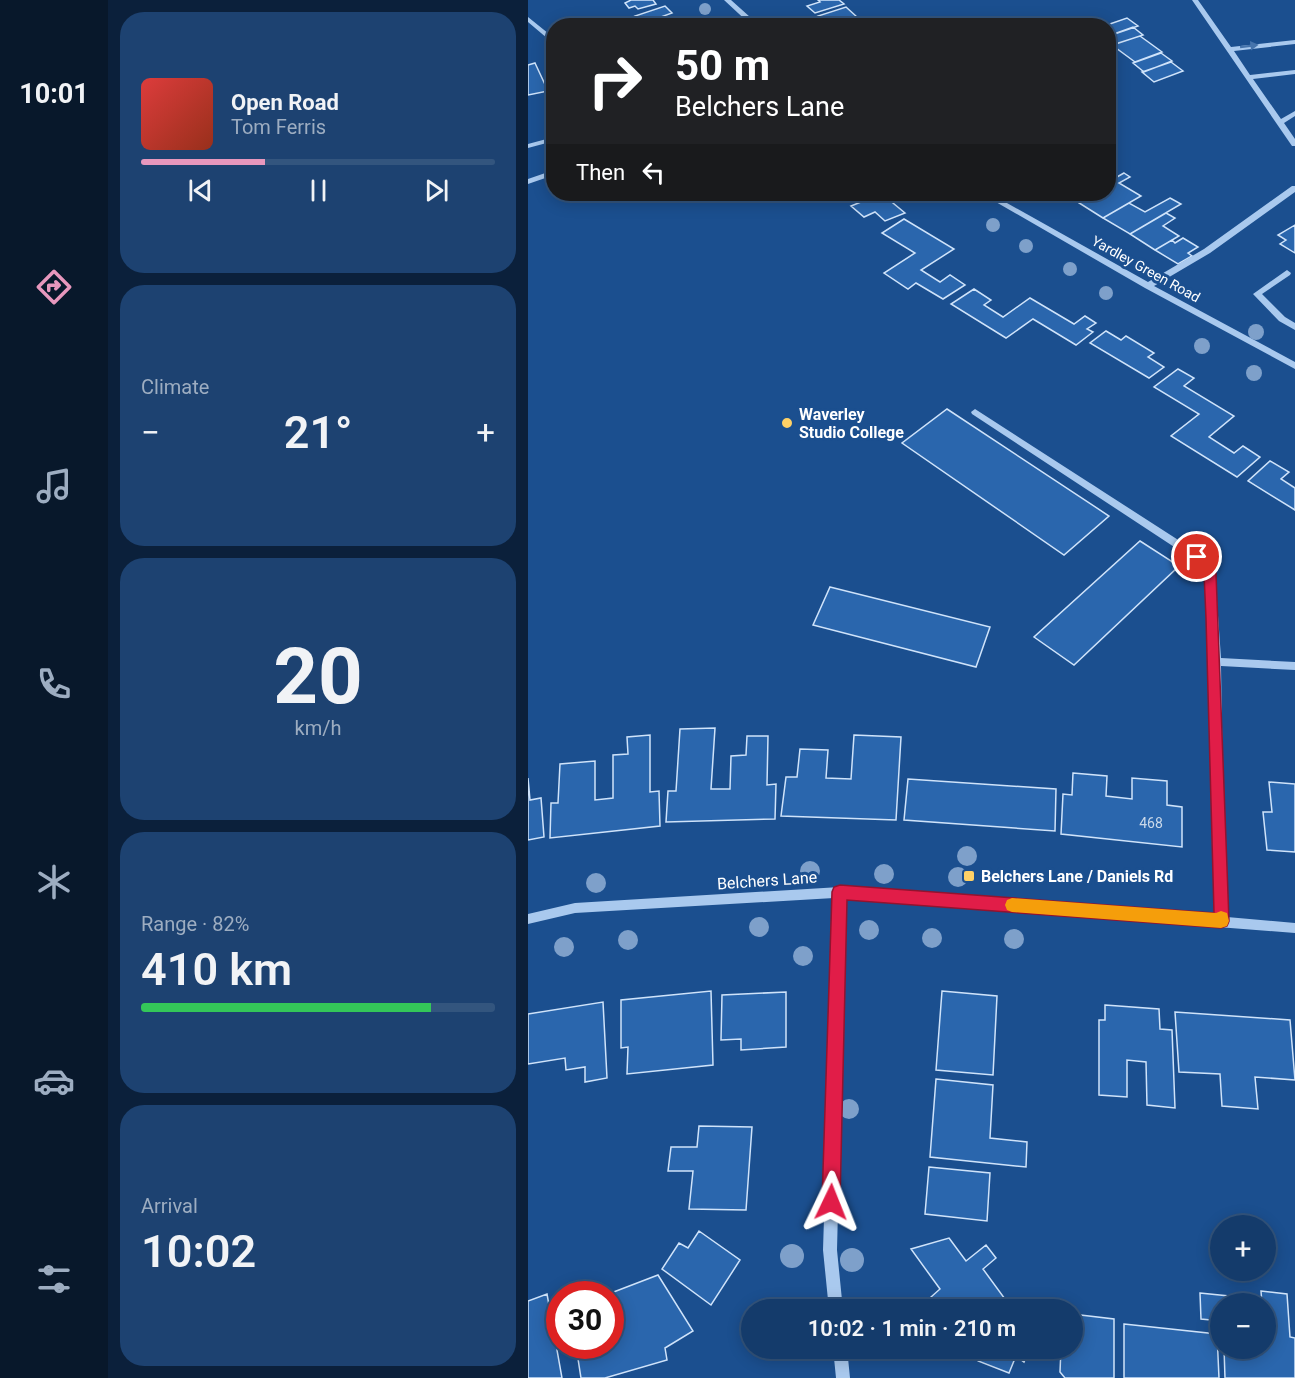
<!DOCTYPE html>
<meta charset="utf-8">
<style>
body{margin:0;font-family:Roboto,sans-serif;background:#1d4271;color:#f1f3f6;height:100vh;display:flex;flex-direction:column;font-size:22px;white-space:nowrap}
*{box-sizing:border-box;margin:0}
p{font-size:20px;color:#9dadc1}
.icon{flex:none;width:33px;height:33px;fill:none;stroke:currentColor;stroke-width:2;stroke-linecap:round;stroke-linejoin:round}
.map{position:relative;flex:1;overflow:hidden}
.details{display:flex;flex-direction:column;gap:12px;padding:12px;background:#0b203b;width:420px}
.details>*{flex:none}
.top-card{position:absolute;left:18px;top:18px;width:570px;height:183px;border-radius:24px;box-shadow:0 3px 15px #0003,0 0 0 2px #33557e;background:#202124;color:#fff;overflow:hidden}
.fabs{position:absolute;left:682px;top:1215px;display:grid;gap:12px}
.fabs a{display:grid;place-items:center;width:66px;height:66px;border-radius:50%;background:#143b6b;box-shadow:0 3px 15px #0003,0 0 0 2px #33557e;font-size:30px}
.speed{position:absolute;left:18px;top:1281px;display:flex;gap:12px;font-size:30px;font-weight:700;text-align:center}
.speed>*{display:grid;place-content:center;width:78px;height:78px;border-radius:50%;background:#143b6b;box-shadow:0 3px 15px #0003,0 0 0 2px #33557e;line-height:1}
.speed .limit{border:9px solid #d22;background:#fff;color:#111}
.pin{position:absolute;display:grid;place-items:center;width:51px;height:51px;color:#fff;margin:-26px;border:3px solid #fff;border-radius:50%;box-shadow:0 2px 6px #0007}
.me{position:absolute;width:66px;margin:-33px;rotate:2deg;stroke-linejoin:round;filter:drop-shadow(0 0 4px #0008)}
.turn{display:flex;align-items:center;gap:21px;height:126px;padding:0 30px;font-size:27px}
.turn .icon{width:78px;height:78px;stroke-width:2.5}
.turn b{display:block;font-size:42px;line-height:51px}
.then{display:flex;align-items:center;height:57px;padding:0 30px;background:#0003;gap:12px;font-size:22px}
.big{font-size:45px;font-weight:600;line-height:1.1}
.details .card{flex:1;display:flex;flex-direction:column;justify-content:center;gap:9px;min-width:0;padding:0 21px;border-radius:24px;background:#1d4271}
.details .dial{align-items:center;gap:0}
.dial b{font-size:78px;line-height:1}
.song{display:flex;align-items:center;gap:18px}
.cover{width:72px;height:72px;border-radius:9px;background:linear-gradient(135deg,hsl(0 70% 55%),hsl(10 70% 35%))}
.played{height:6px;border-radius:3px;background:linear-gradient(90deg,#e797bd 35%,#33557e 35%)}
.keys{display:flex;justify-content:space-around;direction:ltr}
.heat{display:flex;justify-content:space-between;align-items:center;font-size:33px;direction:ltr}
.charge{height:9px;border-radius:4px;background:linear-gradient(90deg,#34c759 82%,#33557e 0)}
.trip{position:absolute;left:213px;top:1299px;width:342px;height:60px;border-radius:30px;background:#143b6b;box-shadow:0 3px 15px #0003,0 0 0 2px #33557e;font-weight:600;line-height:60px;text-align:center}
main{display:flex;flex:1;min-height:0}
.menu{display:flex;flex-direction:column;width:108px;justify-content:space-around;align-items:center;background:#08182b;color:#9dadc1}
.menu .icon{width:42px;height:42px}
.menu .active{color:#e797bd}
.menu b{font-size:27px;color:#f1f3f6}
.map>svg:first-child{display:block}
.building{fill:#2a66ad;stroke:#cfe3fa;stroke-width:1.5}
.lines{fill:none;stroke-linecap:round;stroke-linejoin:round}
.minor{fill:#a9c9ee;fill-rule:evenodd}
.tree{fill:#7ea0ca}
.oneway{fill:#4674ac}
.route{fill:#e11d48;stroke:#92132f;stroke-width:1.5}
.slow{fill:#f59e0b}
.poi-dot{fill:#ffd166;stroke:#1b4f8f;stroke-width:2}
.labels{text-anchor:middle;stroke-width:6;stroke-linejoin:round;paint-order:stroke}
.far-street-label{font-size:14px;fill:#fff;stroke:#1b4f8f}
.number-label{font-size:14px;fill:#cad9ea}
.poi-label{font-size:16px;font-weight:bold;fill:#fff;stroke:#1b4f8f;text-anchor:start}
.street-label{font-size:16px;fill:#fff;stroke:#1b4f8f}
</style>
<main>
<nav class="menu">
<b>10:01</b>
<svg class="icon active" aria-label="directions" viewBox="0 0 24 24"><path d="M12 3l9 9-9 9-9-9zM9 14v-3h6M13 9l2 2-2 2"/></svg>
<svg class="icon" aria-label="music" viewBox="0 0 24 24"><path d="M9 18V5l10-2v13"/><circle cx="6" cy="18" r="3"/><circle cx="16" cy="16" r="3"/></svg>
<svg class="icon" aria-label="phone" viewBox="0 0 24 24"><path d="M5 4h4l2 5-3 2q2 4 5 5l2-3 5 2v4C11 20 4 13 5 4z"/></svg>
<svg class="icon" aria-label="climate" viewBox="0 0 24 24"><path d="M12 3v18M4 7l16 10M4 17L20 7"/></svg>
<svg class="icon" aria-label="car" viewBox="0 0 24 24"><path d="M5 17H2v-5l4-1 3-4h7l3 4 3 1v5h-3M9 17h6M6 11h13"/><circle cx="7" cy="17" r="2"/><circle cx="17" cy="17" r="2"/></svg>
<svg class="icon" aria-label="filters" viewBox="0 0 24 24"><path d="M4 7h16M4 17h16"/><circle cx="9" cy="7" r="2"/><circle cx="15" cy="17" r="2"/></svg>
</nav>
<section class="details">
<div class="card">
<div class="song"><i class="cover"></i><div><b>Open Road</b><p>Tom Ferris</p></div></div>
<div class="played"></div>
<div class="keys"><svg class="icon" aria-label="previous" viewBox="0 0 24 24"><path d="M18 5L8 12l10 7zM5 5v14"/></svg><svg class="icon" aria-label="pause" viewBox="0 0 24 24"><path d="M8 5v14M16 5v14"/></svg><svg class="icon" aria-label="next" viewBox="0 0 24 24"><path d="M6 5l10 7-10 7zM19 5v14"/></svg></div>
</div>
<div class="card"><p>Climate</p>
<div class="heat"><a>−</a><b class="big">21°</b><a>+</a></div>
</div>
<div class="card dial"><b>20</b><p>km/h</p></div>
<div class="card"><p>Range · 82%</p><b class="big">410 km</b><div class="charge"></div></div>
<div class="card"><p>Arrival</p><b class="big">10:02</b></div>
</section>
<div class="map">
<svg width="767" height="1378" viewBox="0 0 767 1378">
<rect width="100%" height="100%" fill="#1b4f8f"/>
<path class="building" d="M103 0H125L128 4 110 9 107 6 101 8 97 3Z
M290 0H311L316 4 287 13 279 6 292 2Z
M137 6 144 13 130 18 138 26H117L107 16Z
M318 7 329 17 298 24 290 16Z
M329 17 339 26H316L313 21Z
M599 18 610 26 584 35 580 32V26H576Z
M605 27 615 35 588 44 580 39V36Z
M612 36 634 52 607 62 584 45Z
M633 53 644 61 616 72 605 63Z
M643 62 655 71 626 82 614 72Z
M7 63 20 91 0 95V65Z
M596 173 602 177 591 183 613 196 575 218 548 201 561 194H580V182Z
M323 194H354L377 213 357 221 347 212 336 217 323 206 333 202Z
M642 198 653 204 602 234 575 218 601 203 617 212Z
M638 213 647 218 635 226 651 236 627 250 602 234Z
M376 219 426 249 393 270 412 282 422 275 437 285 415 299 388 283 380 289 356 273 387 253 354 233Z
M767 225V253L752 244 758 240 750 235Z
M655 238 670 247 660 253 664 256 650 264 627 250 644 240 647 243Z
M446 289 463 300 456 305 475 317 502 298 546 324 557 316 568 323 559 329 565 332 548 345 505 319 478 338 423 304Z
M578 331 593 340 598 336 626 353 620 357 636 367 621 378 562 343Z
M650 369 666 378 656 386 706 416 681 437 706 453 715 446 732 457 709 477 643 436 671 414 626 387Z
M419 409 581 516 536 555 374 443Z
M742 461 761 472 753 479 767 488V510L720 481Z
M612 541 651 566 546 665 506 637Z
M302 587 462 627 448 667 285 625Z
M187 728 183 789H202L203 756 218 755 219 736H240L239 785 248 784 247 819 138 822 140 791H148L152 729Z
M122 735V792L131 791 132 826 22 838 23 803H30L32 764 67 761V800L85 798V755L100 754 99 737Z
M326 735 373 737 368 820 253 816 258 777H269L272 749 300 750 298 778 323 779Z
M545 773 579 776 578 796 604 799V778L639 781V805L654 807V847L533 834 535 794 544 795Z
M0 778 2 800 13 798 16 837 0 840Z
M380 779 528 789 527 831 376 820Z
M741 782 767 784V852L739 850 735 812H744Z
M183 991 185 1065 99 1074 100 1047 93 1048V1000Z
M414 991 469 996 465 1075 408 1070Z
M258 992V1047L213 1050V1039L193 1040 194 995Z
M75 1002 79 1078 57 1082V1067L38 1070 37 1058 0 1064V1014Z
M577 1005 631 1009 632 1029 644 1030 647 1108 619 1105 618 1062 599 1060V1097L571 1095V1020H577Z
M647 1012 762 1020 767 1080 727 1077 730 1109 694 1106 692 1074 651 1072Z
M408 1079 465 1085 462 1138 499 1142 498 1167 402 1157Z
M171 1126 224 1127 218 1210 161 1209 165 1171H140L143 1147H169Z
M401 1167 462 1173 459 1221 397 1214Z
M171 1231 212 1260 183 1305 134 1269 151 1243 160 1248Z
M421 1238 438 1261 458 1245 468 1258 455 1269 485 1310H413L403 1297 412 1289 383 1249Z
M130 1275 165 1331 137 1348 139 1360 77 1378H53L48 1346H82V1312L87 1310 83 1293Z
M733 1291 759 1294 762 1337 767 1338V1378H697L696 1348H738V1304H734Z
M672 1293 701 1296V1304H693V1321L673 1319Z
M19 1294 34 1378H0V1301Z
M544 1314 586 1319V1378H537L532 1372 533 1348H544Z
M596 1324 689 1334 691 1378H596Z
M441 1348H502L496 1362 488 1356 481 1373 450 1361Z"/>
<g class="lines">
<path class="minor" d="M196 0H203L232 26H224Z
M664 0H670L703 47 767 40V44L706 51 722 75 767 70V74L725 79 753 119 767 111V116L756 123 767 139V146H764Z
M0 17 26 38V44L0 22Z
M26 137V141L0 148V144Z
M26 170V175L0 184V179Z
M764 186H767V192L682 253 626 286 767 362V369L617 288 454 194H463L620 282 676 249Z
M759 270 763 273 762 275 734 294 757 317 767 323V330L751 321 725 294Z
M447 409 672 554 687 573 693 658 767 662V670L693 666 696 846 699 917 767 923V933L318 898 309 1250 315 1310H301L295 1250 306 898 47 913 0 924V914L47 903 312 887 687 916 684 846 683 662 677 574 666 560 444 414 443 412Z
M305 1348H319L322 1378H308Z"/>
</g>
<g class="tree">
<circle cx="177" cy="9" r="6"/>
<circle cx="465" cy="225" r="7"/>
<circle cx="498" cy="246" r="7"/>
<circle cx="542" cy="269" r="7"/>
<circle cx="578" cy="293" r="7"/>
<circle cx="728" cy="332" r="8"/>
<circle cx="674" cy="346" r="8"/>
<circle cx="726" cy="373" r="8"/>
<circle cx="439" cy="856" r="10"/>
<circle cx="282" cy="871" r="10"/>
<circle cx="356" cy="874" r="10"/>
<circle cx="430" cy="877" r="10"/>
<circle cx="68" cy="883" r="10"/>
<circle cx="231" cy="927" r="10"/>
<circle cx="341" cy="930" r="10"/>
<circle cx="404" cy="938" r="10"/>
<circle cx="486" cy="939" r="10"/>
<circle cx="100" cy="940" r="10"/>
<circle cx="36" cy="947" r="10"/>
<circle cx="275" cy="956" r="10"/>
<circle cx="321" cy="1109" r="10"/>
<circle cx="264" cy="1256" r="12"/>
<circle cx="324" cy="1260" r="12"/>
</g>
<defs><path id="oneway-solid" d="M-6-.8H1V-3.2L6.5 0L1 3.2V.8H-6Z" transform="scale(1.5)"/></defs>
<use class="oneway" href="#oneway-solid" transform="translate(721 46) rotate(-7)"/>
<path class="route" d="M669 552 674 554 688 573 701 921 699 926 693 928 319 900 312 1202 309 1208 303 1211 297 1208 294 1202 304 892 306 887 312 885 686 913 678 618 676 574 663 557Z"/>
<path class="slow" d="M484 898 688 913 693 911 699 913 701 921 699 926 693 928 484 912 479 910 477 905 479 900Z"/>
<g class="poi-dot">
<circle cx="259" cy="423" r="6"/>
<rect x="435" y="870" width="12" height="12" rx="3"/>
</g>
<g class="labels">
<g class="far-street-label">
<text transform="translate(618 269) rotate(29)" y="5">Yardley Green Road</text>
</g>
<g class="number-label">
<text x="623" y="828">468</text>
</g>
<g class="poi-label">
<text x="271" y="420">Waverley<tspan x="271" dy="18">Studio College</tspan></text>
<text x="453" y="882">Belchers Lane / Daniels Rd</text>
</g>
<g class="street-label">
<text transform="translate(239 880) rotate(-4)" y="6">Belchers Lane</text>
</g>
</g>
</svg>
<div class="fabs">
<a>+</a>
<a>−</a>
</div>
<div class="speed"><div class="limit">30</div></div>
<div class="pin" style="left:669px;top:557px;background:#d93025"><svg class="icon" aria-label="arrive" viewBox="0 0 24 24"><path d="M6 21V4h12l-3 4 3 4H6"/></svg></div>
<svg class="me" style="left:303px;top:1202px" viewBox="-20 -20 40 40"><path d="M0-17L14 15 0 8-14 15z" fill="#e11d48" stroke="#fff" stroke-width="4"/></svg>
<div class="trip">10:02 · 1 min · 210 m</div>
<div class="top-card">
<div class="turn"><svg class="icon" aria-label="right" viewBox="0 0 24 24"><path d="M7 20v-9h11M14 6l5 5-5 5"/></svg><div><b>50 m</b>Belchers Lane</div></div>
<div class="then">Then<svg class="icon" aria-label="left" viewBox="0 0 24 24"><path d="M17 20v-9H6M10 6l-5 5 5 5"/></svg></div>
</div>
</div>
</main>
